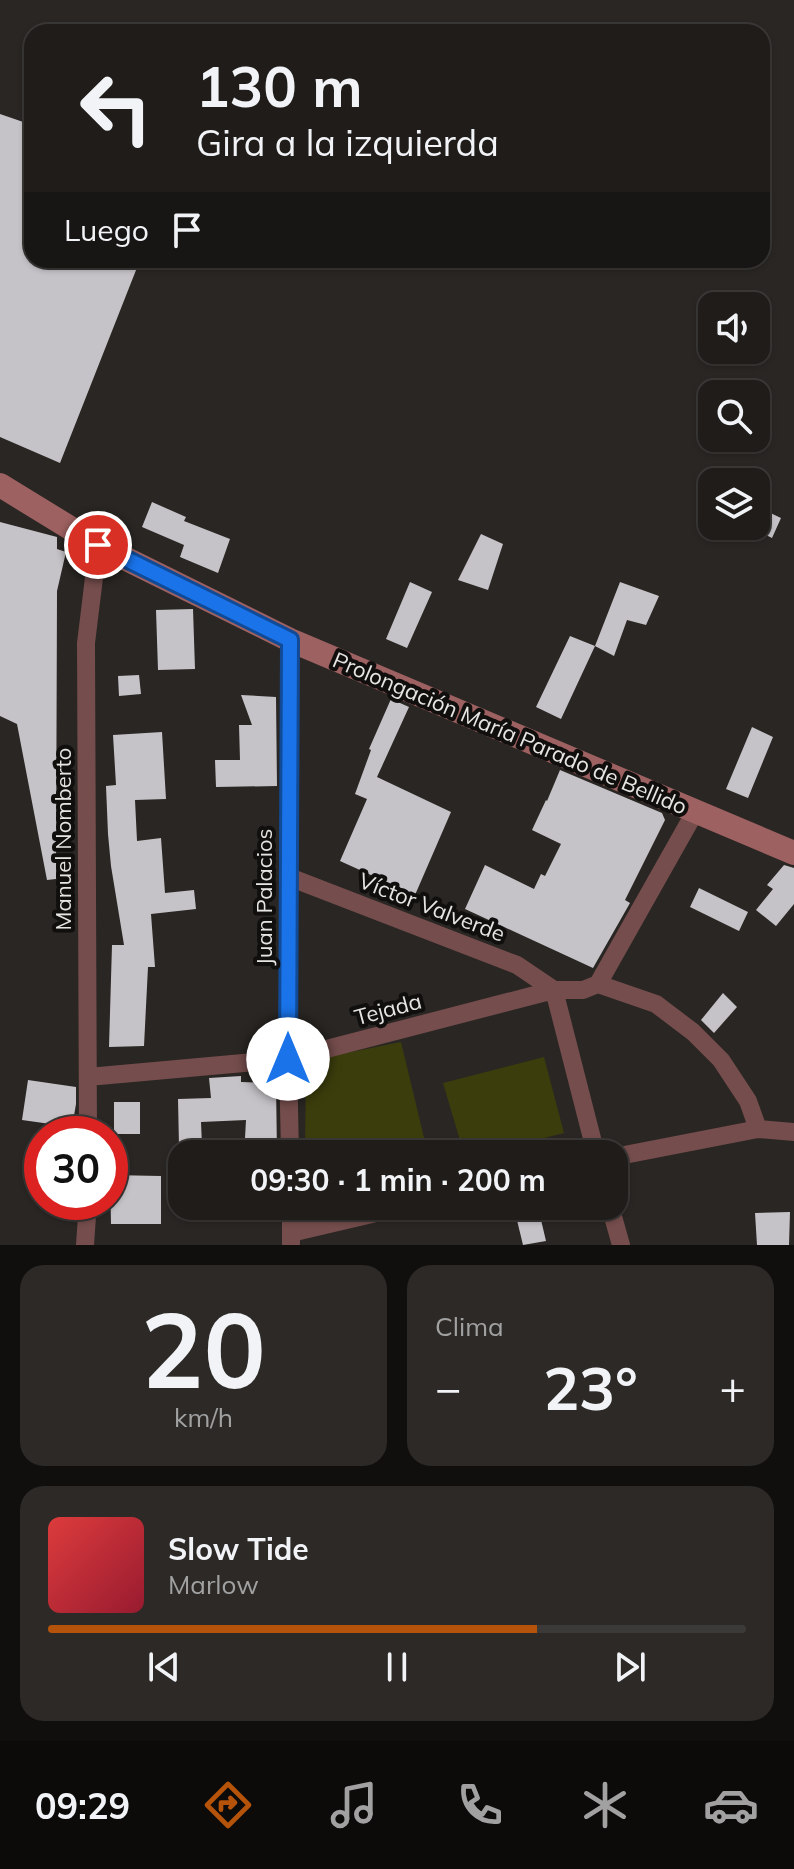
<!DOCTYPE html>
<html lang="es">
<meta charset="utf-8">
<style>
body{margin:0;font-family:Mulish,sans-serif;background:#2c2927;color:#f1f3f6;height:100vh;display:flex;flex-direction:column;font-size:30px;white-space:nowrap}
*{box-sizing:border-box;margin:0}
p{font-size:26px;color:#a1a1a2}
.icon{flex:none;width:44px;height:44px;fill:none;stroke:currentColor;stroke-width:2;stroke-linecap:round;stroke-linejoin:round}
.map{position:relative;height:1245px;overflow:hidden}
.details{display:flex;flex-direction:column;gap:20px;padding:20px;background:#110f0e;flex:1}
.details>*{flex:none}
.banner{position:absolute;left:24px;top:24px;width:746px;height:244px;border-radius:24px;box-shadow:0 2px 6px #0004,0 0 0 2px #3c3a39;background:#1f1c1a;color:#f1f3f6;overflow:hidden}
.tools{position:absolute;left:698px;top:292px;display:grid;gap:16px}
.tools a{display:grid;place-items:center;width:72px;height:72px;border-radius:16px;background:#1f1c1a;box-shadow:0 2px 6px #0004,0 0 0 2px #3c3a39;font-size:40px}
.speed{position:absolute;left:24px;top:1116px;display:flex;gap:16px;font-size:40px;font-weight:700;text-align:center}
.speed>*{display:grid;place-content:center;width:104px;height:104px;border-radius:50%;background:#1f1c1a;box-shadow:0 2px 6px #0004,0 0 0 2px #3c3a39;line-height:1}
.speed .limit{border:12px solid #d22;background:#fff;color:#111}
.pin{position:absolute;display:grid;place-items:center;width:68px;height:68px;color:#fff;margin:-34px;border:4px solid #fff;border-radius:50%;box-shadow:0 2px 8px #0007}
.me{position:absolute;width:88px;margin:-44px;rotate:0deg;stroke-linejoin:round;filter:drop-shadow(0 0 6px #0008)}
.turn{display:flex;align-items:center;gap:28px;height:168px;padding:0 40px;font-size:36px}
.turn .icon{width:104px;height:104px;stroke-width:2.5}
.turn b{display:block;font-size:56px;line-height:68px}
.then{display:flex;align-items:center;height:76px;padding:0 40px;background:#0003;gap:16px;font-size:30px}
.big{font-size:60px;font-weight:700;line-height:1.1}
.details .card{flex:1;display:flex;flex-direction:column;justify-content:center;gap:12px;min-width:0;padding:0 28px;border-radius:24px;background:#2c2927}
.details .dial{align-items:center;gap:0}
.dial b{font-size:104px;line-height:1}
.song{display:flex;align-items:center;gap:24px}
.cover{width:96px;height:96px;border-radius:12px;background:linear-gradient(135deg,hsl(0 70% 55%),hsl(350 70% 35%))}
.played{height:8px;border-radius:4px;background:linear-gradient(90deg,#b45309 70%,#3c3a39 70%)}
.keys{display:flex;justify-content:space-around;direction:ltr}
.heat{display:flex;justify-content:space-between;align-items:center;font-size:44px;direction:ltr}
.details .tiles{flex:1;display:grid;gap:20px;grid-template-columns:1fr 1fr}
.card:last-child{grid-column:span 2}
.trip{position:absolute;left:168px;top:1140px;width:460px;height:80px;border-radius:24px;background:#1f1c1a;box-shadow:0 2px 6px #0004,0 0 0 2px #3c3a39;font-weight:700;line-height:80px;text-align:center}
.tabs{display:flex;height:128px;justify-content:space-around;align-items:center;background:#0c0b0a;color:#a1a1a2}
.tabs .icon{width:56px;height:56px}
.tabs .on{color:#b45309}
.tabs b{font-size:36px;color:#f1f3f6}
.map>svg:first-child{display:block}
.green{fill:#3b3d0c}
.building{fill:#c6c3c8}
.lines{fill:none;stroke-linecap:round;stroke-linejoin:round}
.street{stroke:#744d4c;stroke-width:18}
.secondary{stroke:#9e6161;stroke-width:24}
.route-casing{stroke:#114b97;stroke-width:20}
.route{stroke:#1a73e8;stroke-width:14}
.labels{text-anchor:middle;stroke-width:8;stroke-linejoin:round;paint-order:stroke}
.street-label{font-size:22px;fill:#e6e5e2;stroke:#100f0e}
</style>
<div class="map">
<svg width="794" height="1245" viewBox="0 0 794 1245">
<rect width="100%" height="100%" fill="#292623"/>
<path class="green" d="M401 1042 428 1154H305L306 1061Z
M544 1057 564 1133 483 1154H464L443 1083Z"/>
<path class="building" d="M0 114 32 125V260H140L60 463 0 437Z
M152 502 186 517 184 521 230 539 218 573 180 557 184 545 142 527Z
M756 506 781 518 772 538 756 530Z
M0 522 57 537V549L66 552 57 591 56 879 47 880 17 724 0 716Z
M481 534 503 544 488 590 458 580Z
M410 582 432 592 407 648 386 639Z
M620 582 659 596 646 625 627 620 614 656 595 646Z
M193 609 195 669 158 670 156 610Z
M570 636 595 646 561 719 536 707Z
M139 675 141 694 119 696 118 676Z
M241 695 276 697 277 786 216 787 215 760H240L239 725H252Z
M391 699 409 707 377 777 451 812 415 895 340 861 367 799 355 794 371 750 369 749Z
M752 727 773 737 748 798 726 789Z
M162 732 166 799 135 800 137 841 161 838 165 893 194 890 196 909 151 914 155 967H148L144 1046 109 1047 112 945H124L111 866 108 834 106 786 116 785 113 735Z
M560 770 662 813 665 820 625 900 630 903 593 968 465 909 485 865 534 889 541 874 545 876 561 844 532 830 546 800 547 801Z
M784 865 794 868V904L776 926 756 910 773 889 767 885Z
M699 888 748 912 739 931 690 907Z
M723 993 737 1007 714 1033 701 1020Z
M241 1076V1082L276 1083 277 1154H249L251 1138H245L246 1120 201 1122 202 1146H179L178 1099 211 1098 209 1078Z
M28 1080 76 1087V1104L72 1127 22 1120Z
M114 1102H140V1134H114Z
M110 1175 161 1176V1224H111Z
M538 1207 546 1241 523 1245 515 1212Z
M790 1212 789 1245H757L755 1213Z"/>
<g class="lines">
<path class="street" d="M290 640 288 1059 290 1154
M289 877 517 965 554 990
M598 984 656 1004 693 1032 721 1060 748 1101 758 1129
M554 990 596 1154
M88 1077 288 1059 554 990H583L598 984 695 812
M88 1134 86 643 98 545
M614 1157 758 1129 794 1132
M291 1206V1243
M610 1206 621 1245
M291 1233 406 1206
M85 1245 88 1202"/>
<path class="secondary" d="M0 485 98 545 290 640 794 853"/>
</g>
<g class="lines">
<defs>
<path id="route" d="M98 545 290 640 288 1059"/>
</defs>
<use href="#route" class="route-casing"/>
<use href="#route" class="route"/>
</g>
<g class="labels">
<g class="street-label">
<text transform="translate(510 733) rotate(23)" y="8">Prolongación María Parado de Bellido</text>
<text transform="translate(63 839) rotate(-90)" y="8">Manuel Nomberto</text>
<text transform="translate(264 897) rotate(-90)" y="8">Juan Palacios</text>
<text transform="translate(432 907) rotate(21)" y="8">Víctor Valverde</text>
<text transform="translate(388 1009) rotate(-15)" y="8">Tejada</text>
</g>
</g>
</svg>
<div class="tools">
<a><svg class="icon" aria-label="sound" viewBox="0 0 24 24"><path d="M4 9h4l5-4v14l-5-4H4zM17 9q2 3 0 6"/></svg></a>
<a><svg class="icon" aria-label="search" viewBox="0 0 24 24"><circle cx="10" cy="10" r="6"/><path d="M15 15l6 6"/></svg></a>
<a><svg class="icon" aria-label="layers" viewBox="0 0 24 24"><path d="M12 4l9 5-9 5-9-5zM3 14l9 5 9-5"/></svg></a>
</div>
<div class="speed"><div class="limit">30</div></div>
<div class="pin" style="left:98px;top:545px;background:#d93025"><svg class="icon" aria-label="arrive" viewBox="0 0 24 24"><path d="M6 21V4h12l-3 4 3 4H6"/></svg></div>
<svg class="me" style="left:288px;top:1059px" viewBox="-20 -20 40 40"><circle r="19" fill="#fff"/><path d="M0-13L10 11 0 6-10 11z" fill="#1a73e8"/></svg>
<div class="trip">09:30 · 1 min · 200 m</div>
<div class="banner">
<div class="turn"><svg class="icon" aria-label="left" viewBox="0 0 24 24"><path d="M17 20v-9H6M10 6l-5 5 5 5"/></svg><div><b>130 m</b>Gira a la izquierda</div></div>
<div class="then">Luego<svg class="icon" aria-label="arrive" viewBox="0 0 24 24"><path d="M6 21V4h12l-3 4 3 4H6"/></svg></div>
</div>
</div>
<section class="details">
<div class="tiles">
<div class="card dial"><b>20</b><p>km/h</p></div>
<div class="card"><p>Clima</p>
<div class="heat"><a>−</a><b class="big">23°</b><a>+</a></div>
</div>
<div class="card">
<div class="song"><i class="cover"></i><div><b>Slow Tide</b><p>Marlow</p></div></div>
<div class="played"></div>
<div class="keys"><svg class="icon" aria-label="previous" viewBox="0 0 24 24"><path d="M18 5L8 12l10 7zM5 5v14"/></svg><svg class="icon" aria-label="pause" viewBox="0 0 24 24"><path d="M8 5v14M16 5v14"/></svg><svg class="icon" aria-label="next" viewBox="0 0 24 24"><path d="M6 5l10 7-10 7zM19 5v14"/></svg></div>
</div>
</div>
</section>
<nav class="tabs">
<b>09:29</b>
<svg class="icon on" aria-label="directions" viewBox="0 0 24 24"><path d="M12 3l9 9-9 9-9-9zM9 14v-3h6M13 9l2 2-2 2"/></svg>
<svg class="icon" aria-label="music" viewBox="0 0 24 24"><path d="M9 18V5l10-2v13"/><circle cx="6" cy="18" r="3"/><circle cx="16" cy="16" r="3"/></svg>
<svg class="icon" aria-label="phone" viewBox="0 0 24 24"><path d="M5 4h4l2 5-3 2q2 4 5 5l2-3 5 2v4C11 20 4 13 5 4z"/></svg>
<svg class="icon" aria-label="climate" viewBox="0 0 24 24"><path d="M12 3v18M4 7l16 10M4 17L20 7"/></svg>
<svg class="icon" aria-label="car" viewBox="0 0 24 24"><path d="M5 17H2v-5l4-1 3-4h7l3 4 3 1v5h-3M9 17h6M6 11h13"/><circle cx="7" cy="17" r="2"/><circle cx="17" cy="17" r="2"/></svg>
</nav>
